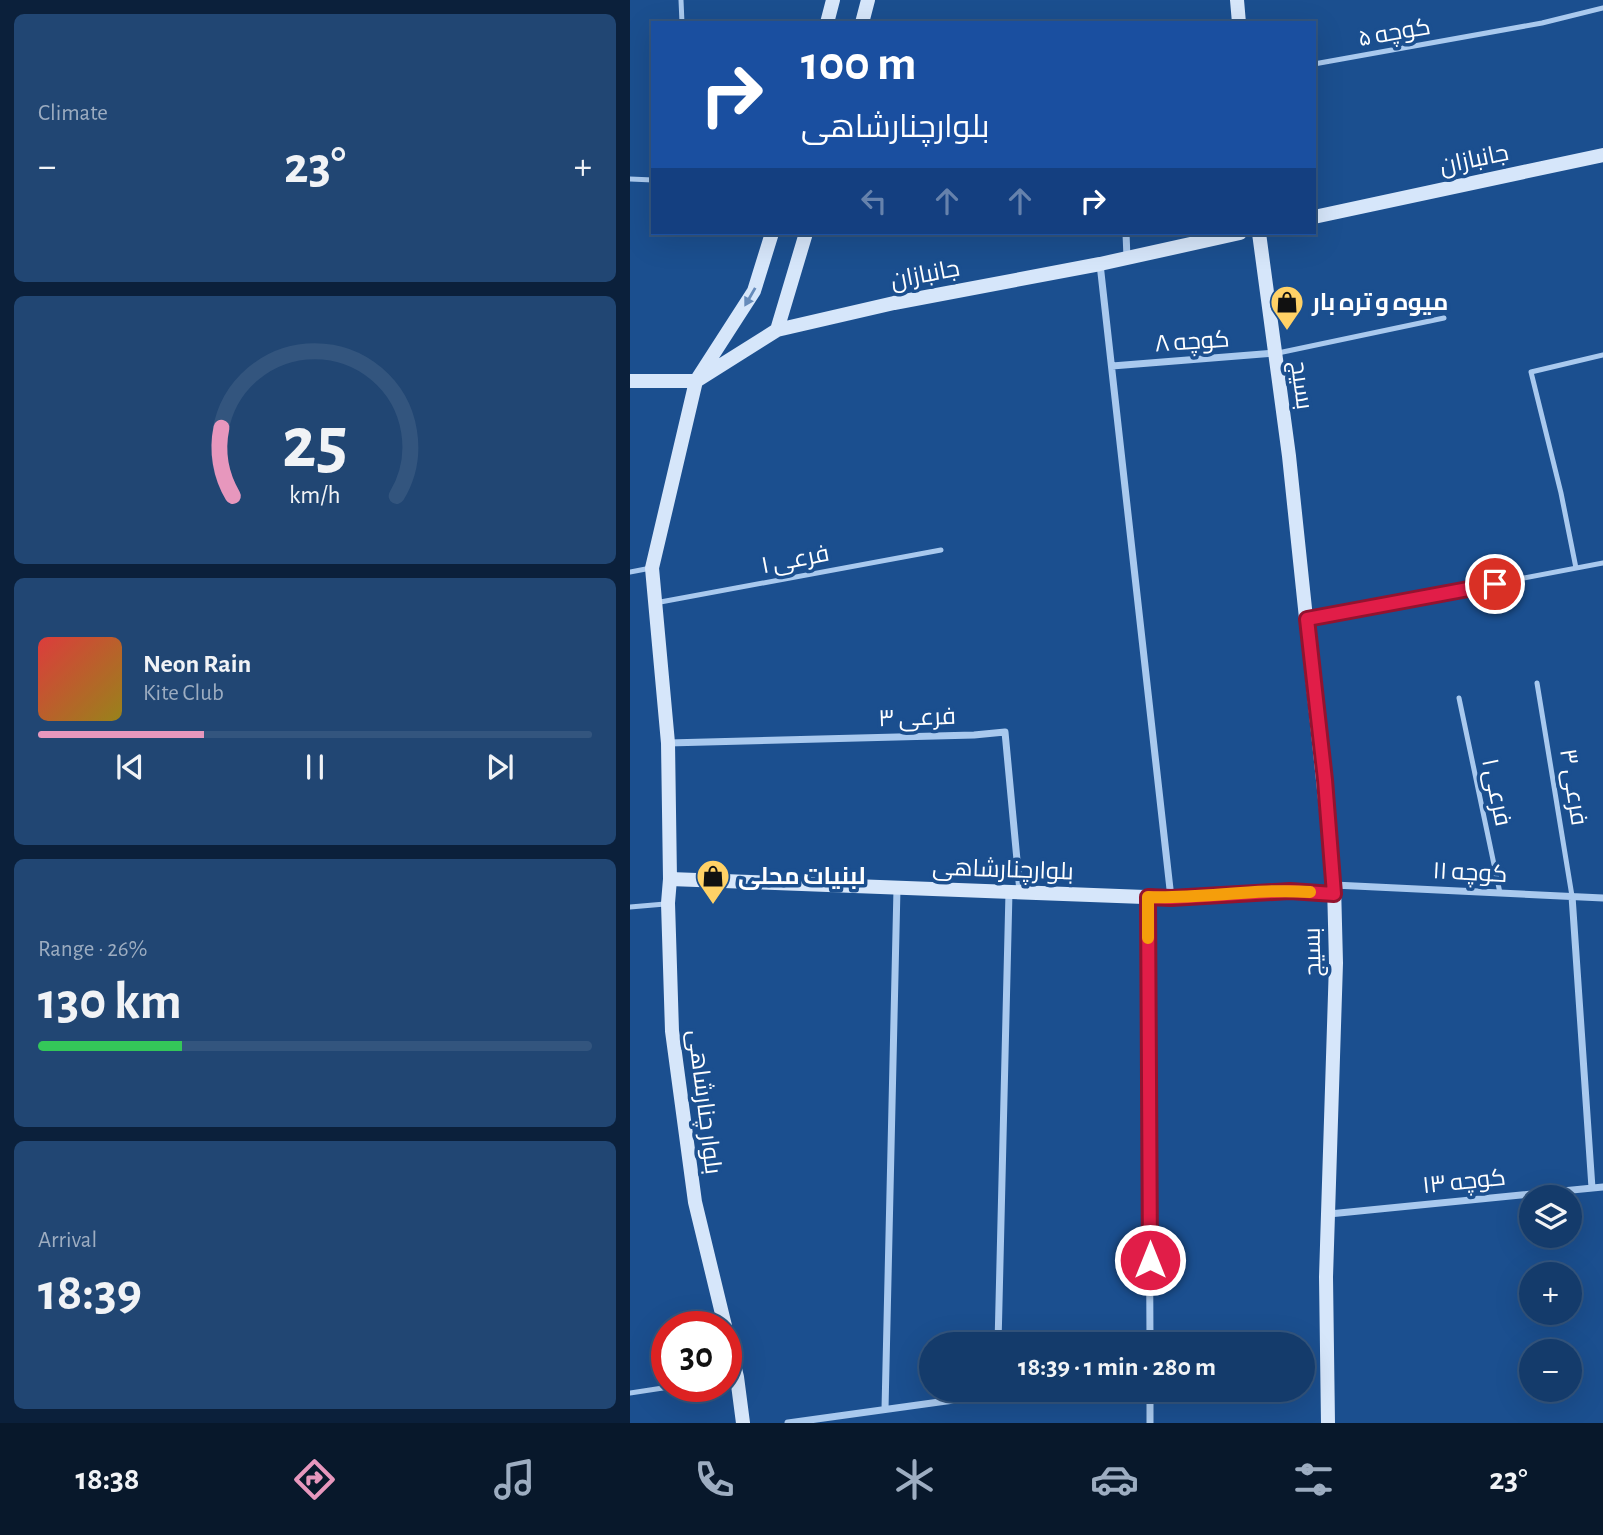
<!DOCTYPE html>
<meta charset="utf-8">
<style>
body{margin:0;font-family:"Alegreya Sans",Cairo,sans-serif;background:#214673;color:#f1f3f6;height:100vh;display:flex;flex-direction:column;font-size:26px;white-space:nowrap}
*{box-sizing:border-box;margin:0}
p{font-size:23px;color:#9dadc1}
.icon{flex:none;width:38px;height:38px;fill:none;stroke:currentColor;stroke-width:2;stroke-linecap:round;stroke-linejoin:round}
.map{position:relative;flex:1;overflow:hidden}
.panel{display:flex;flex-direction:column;gap:14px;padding:14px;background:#0b203b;width:630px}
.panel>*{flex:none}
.banner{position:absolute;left:21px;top:21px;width:665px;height:214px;border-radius:0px;box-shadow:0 7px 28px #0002,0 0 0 2px #33557e;background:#1a4fa0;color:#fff;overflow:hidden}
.tools{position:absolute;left:889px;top:1185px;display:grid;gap:14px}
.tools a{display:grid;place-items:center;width:63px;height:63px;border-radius:50%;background:#143b6b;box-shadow:0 7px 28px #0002,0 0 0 2px #33557e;font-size:35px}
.speed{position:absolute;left:21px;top:1311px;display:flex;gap:14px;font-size:35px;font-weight:700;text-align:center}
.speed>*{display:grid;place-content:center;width:91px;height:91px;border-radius:50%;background:#143b6b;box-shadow:0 7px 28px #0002,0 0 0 2px #33557e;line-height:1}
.speed .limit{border:10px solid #d22;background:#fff;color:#111}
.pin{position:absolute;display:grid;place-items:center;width:60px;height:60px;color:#fff;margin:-30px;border:4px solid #fff;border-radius:50%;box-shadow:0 2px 7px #0007}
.me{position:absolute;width:77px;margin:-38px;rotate:0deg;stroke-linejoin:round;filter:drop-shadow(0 0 5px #0008)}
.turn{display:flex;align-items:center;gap:24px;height:147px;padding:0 35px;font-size:32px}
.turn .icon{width:91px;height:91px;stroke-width:2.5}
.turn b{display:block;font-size:49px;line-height:60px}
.lanes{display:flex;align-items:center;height:66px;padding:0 35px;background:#0003;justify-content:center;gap:35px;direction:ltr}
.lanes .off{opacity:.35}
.big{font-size:52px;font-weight:600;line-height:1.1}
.panel .widget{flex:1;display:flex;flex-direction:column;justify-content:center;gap:10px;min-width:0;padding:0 24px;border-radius:10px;background:#214673}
.panel .dial{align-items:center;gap:0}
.dial svg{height:182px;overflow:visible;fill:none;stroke:#33557e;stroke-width:7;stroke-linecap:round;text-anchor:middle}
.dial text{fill:#f1f3f6;stroke:none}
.song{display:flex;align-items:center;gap:21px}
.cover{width:84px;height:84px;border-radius:10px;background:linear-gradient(135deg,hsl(0 70% 55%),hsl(50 70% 35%))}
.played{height:7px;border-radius:4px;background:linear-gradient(90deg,#e797bd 30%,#33557e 30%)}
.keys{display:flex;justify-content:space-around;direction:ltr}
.heat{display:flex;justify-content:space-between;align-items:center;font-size:38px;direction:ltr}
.charge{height:10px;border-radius:5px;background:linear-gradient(90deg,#34c759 26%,#33557e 0)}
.trip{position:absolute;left:289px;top:1332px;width:396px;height:70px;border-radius:35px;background:#143b6b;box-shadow:0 7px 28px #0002,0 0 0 2px #33557e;font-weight:600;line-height:70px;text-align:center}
.dock{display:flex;height:112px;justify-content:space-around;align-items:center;background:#08182b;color:#9dadc1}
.dock .icon{width:49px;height:49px}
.dock .on{color:#e797bd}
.dock b{font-size:32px;color:#f1f3f6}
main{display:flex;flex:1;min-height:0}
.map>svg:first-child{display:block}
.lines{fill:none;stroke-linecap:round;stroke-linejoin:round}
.lane{stroke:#a9c9ee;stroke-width:5}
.street{stroke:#a9c9ee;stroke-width:7}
.secondary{stroke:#d6e6fa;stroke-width:14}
.oneway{fill:#668bba}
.route-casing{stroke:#92132f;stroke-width:18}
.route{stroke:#e11d48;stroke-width:12}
.slow{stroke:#f59e0b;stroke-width:12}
.labels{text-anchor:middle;stroke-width:7;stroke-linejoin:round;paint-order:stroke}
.street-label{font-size:24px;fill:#fff;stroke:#1b4f8f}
.poi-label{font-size:24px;font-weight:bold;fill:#fff;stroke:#1b4f8f;text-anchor:start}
</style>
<main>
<section class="panel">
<div class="widget"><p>Climate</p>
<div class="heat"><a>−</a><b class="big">23°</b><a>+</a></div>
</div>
<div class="widget dial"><svg viewBox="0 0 100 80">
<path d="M14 69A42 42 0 1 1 86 69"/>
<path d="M14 69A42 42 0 0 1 9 39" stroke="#e797bd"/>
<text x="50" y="56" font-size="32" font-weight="700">25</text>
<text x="50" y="72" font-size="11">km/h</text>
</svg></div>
<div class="widget">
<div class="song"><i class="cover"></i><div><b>Neon Rain</b><p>Kite Club</p></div></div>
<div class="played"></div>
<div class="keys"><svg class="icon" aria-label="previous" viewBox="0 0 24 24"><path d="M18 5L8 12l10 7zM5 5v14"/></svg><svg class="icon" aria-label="pause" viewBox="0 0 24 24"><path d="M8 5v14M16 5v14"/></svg><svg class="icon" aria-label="next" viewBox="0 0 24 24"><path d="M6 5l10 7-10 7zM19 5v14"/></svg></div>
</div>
<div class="widget"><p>Range · 26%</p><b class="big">130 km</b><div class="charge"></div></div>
<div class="widget"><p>Arrival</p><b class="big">18:39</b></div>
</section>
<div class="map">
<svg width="973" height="1423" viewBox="0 0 973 1423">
<rect width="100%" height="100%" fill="#1b4f8f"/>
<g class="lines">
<path class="lane" d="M51 0 52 23
M684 64 912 23 973 8
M0 179 23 180
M648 353 814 318
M946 568 931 493 901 372 973 355
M0 572 21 568
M25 603 311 550
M677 619 973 563
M907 683 942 896
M829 698 870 893
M0 907 35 904
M0 1393 46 1386"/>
<path class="street" d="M496 233 497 258
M470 264 541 898
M482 366 645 353
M38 743 344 735 375 732 390 892
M704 885 973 898
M942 896 962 1188
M518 897 520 1344
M699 1214 973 1187
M368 1344 379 892
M520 1390V1423
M255 1409 267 888
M158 1423 367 1394V1390"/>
<path class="secondary" d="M607 0 609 23
M197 23 203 0
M232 23 238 0
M684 217 973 155
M629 233 659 456 704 885 706 963 696 1277 698 1423
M147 330 176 233
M0 381H66L147 330 264 303 470 264 610 233
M40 879 541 898 660 891 704 894
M95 1326 65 1202 42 1031 38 903 40 879 38 743 22 568 66 381 124 291 142 233
M96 1333 107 1377 113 1423"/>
</g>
<defs><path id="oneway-solid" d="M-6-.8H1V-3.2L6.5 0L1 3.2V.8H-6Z" transform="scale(1.75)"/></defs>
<use class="oneway" href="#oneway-solid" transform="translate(120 297) rotate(120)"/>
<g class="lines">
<defs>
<path id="route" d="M520 1260 518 897 541 898 660 891 704 894 695 780 677 619 865 584"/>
</defs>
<use href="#route" class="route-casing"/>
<use href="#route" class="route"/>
<path class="slow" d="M518 938V897C572 899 626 888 680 892"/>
</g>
<defs>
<symbol id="shop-pin" viewBox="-11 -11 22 30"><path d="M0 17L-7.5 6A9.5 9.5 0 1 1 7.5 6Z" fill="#ffd166" stroke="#1b4f8f"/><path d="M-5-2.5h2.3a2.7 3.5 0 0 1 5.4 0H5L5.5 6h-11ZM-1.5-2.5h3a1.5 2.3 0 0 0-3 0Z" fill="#111"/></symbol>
</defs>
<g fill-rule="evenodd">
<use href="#shop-pin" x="638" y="283" width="38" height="52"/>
<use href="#shop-pin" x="64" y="857" width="38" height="52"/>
</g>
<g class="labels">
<g class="street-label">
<text transform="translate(764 32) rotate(-10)" y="8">کوچه ۵</text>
<text transform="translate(844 159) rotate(-12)" y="8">جانبازان</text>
<text transform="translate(295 274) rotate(-11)" y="8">جانبازان</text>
<text transform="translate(562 341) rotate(-4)" y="8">کوچه ۸</text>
<text transform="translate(672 385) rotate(82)" y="8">بسیج</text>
<text transform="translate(165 559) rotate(-11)" y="8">فرعی ۱</text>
<text transform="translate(287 717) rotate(-2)" y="8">فرعی ۳</text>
<text transform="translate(944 787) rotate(81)" y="8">فرعی ۳</text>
<text transform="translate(867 792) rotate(78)" y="8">فرعی ۱</text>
<text transform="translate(373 869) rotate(2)" y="8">بلوارچنارشاهی</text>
<text transform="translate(840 872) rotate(3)" y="8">کوچه ۱۱</text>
<text transform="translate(682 952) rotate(-91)" y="8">بسیج</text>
<text transform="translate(75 1102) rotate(83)" y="8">بلوار چنارشاهی</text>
<text transform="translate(834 1181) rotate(-6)" y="8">کوچه ۱۳</text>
</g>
<g class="poi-label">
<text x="682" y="310">میوه و تره بار</text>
<text x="108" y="884">لبنیات محلی</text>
</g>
</g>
</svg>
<div class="tools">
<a><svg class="icon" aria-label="layers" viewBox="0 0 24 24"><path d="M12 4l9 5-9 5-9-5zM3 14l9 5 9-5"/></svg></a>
<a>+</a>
<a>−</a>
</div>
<div class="speed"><div class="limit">30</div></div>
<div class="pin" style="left:865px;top:584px;background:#d93025"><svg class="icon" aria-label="arrive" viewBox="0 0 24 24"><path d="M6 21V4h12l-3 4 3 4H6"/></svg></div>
<svg class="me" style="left:520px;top:1260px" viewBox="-20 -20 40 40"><circle r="17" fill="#e11d48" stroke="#fff" stroke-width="3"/><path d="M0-11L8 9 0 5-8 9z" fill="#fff"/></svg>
<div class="trip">18:39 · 1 min · 280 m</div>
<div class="banner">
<div class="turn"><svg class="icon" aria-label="right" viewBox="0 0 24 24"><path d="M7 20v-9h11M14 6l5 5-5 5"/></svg><div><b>100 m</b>بلوارچنارشاهی</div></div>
<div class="lanes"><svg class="icon off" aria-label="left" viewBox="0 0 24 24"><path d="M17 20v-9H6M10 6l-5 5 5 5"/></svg><svg class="icon off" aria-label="ahead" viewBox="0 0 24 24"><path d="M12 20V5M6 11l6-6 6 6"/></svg><svg class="icon off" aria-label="ahead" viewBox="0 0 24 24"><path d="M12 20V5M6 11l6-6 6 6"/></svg><svg class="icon" aria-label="right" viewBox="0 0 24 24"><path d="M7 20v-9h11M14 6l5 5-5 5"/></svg></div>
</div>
</div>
</main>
<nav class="dock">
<b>18:38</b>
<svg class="icon on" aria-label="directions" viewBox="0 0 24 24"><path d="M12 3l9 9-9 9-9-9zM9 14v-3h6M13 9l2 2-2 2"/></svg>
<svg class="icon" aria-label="music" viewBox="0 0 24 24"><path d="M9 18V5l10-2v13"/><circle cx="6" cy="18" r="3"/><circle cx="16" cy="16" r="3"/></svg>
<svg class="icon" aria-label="phone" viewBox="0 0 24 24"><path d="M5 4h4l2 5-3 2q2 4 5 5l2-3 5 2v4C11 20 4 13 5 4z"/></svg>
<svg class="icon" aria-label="climate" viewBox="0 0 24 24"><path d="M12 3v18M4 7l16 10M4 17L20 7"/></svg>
<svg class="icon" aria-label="car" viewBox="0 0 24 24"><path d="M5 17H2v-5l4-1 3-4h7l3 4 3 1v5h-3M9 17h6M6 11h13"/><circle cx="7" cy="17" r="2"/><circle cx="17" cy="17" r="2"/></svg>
<svg class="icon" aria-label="filters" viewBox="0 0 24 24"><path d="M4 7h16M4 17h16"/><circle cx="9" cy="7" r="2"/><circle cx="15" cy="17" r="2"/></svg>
<b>23°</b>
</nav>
